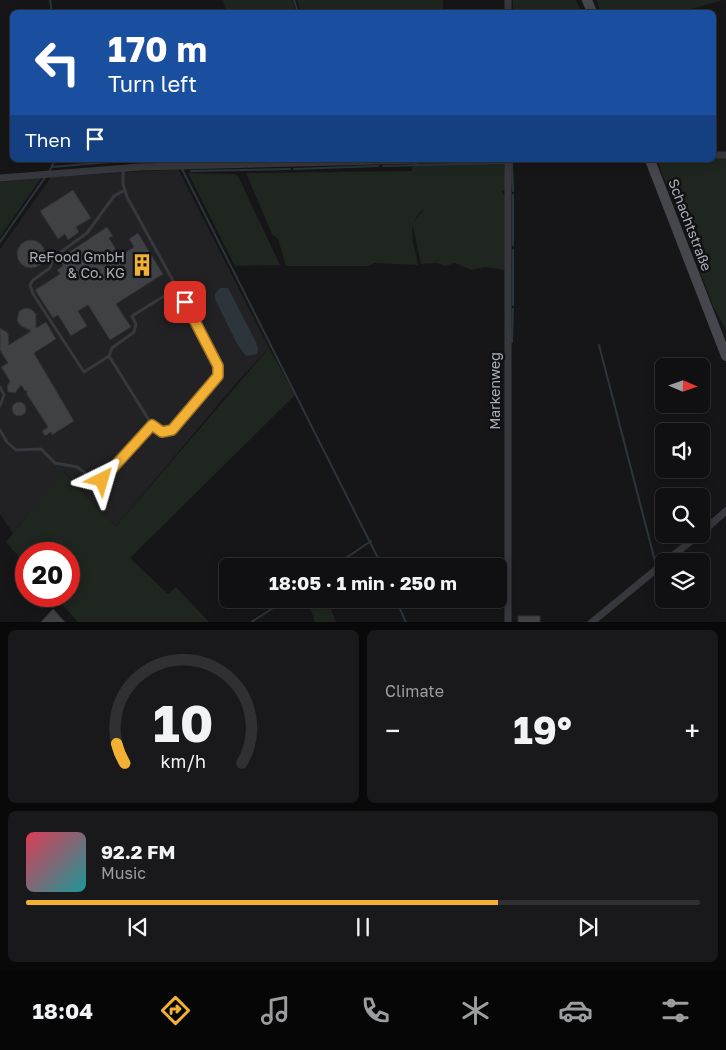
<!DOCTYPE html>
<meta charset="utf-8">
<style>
body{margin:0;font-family:"Golos Text",sans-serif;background:#19191b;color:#f1f3f6;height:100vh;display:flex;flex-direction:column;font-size:19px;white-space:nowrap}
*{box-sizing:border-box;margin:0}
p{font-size:16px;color:#9c9d9f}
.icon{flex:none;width:28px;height:28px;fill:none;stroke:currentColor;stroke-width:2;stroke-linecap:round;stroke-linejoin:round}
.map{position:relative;height:622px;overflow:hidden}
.sheet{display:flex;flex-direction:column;gap:8px;padding:8px;background:#09090a;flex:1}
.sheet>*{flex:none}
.top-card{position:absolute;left:10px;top:10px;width:706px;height:152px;border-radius:8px;box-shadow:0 2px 12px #0003,0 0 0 1px #303032;background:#1a4fa0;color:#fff;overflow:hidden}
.needle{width:32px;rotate:92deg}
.controls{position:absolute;left:655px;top:358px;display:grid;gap:10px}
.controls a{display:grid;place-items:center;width:55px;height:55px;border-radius:8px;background:#101012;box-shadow:0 2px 12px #0003,0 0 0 1px #303032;font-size:25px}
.speed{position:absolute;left:15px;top:542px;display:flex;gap:10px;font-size:25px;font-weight:700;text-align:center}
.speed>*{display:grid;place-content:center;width:65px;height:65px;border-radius:50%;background:#101012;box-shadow:0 2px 12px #0003,0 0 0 1px #303032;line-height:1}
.speed .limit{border:8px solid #d22;background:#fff;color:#111}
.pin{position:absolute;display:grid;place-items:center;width:42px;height:42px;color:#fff;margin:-21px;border-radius:10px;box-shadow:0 2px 8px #0006}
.me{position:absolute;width:55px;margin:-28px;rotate:40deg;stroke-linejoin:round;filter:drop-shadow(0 0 4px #0008)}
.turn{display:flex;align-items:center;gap:18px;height:105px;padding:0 15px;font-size:22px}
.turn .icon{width:65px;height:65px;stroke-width:2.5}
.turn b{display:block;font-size:35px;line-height:42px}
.then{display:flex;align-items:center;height:48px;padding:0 15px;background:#0003;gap:10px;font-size:19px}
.big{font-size:38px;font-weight:700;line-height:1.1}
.sheet .tile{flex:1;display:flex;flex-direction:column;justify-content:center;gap:8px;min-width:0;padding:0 18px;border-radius:8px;background:#19191b}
.sheet .dial{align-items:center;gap:0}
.dial svg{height:130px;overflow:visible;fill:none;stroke:#303032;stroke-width:7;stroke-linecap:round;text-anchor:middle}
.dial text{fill:#f1f3f6;stroke:none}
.song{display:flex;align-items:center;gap:15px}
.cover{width:60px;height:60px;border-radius:8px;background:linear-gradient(135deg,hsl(350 70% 55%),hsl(180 70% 35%))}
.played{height:5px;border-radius:2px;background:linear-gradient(90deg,#f2b134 70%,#303032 70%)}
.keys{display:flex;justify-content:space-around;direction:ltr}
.heat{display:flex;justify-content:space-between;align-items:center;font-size:28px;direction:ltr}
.sheet .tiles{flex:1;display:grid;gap:8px;grid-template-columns:1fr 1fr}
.tile:last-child{grid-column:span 2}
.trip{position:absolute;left:219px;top:558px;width:288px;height:50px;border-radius:8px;background:#101012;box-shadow:0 2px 12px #0003,0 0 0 1px #303032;font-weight:700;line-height:50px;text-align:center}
.dock{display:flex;height:80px;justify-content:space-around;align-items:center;background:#060607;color:#9c9d9f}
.dock .icon{width:35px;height:35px}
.dock .on{color:#f2b134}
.dock b{font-size:22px;color:#f1f3f6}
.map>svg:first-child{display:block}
.built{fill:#222225}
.green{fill:#1e261f}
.water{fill:#2c353c}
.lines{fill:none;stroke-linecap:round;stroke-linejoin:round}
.stream{stroke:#2c353c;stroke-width:2}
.building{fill:#404145;stroke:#303034}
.lane{stroke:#37383d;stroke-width:3}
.street{stroke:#37383d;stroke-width:7}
.secondary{stroke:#45474d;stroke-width:10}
.route-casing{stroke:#9d7322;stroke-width:12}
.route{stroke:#f2b134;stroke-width:9}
.labels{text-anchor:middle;stroke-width:5;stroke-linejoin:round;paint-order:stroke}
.street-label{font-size:14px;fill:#a8adb8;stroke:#111113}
.poi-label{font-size:14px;fill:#a8adb8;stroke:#111113;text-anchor:end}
</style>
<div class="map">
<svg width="726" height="623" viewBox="0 0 726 623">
<rect width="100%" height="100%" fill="#161618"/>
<path class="built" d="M178 169 269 348 238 381 116 526 64 471 13 533 0 514V249L51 177Z"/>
<path class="green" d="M223 0H292L296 12H226Z
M297 0H443V9L449 10V12H301Z
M513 0H576L581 12H513Z
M596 0H723L681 12H601Z
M714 158H726V330L714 308 657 160H714Z
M504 160 507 190 502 191 505 198V270L485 267 472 270 455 263 445 266 437 263 421 264 413 227 414 222 425 208C404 225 414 242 418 265L375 263 368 266H286L278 239 272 234 246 173 412 171 413 163Z
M188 173 235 174 238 176 280 265 235 266Z
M41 178 0 237V182Z
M269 348 295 395 130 558 168 594 176 587 209 622H78L54 596H69V554H26V565L6 542 63 471 116 526Z
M307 599H327L336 622H315Z"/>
<path class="water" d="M220 288H228L255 340 258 348 257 354 246 356 237 344 215 299V294Z"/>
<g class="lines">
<path class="stream" d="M50 0 52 12
M294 0 298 12
M138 160H145
M177 160V161
M512 163 513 191
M383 166 505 163
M52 167 122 161
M182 169 382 566
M294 169 378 166
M191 171 290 169
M49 172 55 160
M0 242 46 176
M513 245V195
M513 305V250
M512 342 513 309
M599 345 656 565
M334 566 371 541
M396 599 406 623
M250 623 287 599"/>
</g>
<path class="building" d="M73 190 91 218 76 227 79 232 68 240 65 234 58 239 40 211Z
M107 227 113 236 109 238 120 256 134 247 129 239 138 233 163 274 116 304 131 327 110 340 88 305 78 311 87 326 71 336 58 315 53 318 35 290 60 274 57 270 63 266 59 259Z
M17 254a14 14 0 1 1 28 0a14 14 0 1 1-28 0Z
M25 308 31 309 36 314V328L46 322 56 339 34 353 74 421 52 435 51 432 45 436 42 431 48 427 26 393 28 391H25L21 385 15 393 8 392 7 387 10 381 1 367 8 363 0 350V328L8 333 9 345 31 331 21 326 17 321 19 311Z
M12 409a7 7 0 1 1 14 0a7 7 0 1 1-14 0Z
M53 609 66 623H40Z
M518 616H540V623H518Z"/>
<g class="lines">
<path class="lane" d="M123 169V184L127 197 177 288 132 316 136 324 134 332 112 348 109 356 152 425 162 432C176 429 185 417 194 406 201 398 215 385 218 375 222 360 186 303 177 288
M109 356 84 372 33 294 30 285 33 280 50 268 54 257 87 233 114 196 125 190
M0 387 4 395 0 406
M0 430 7 442 16 450 41 449 55 463 77 467 96 481 106 477 152 425"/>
<path class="street" d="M508 0V12
M714 155H726
M0 178 140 167 417 160
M701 533 726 511
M666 561 700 534
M508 623V160
M591 623 664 563"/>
<path class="secondary" d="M587 0 592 12
M650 160 726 356"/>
</g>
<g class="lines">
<defs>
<path id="route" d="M102 480 152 425 162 432 172 430 218 376V366L185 302"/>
</defs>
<use href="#route" class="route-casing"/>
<use href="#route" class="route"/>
</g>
<defs>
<symbol id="building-bare" viewBox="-9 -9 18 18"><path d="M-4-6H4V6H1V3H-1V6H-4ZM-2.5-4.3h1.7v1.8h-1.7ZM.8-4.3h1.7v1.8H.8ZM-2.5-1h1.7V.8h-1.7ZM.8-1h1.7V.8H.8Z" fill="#f2b134" stroke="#111113" stroke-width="2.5" paint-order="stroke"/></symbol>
</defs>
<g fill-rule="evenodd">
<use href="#building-bare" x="126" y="249" width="32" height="32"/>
</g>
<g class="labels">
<g class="street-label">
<text transform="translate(690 225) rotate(69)" y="5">Schachtstraße</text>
<text transform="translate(495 391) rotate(-90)" y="5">Markenweg</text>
</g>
<g class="poi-label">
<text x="125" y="262">ReFood GmbH<tspan x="125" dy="16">&amp; Co. KG</tspan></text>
</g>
</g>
</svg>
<div class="controls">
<a><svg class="needle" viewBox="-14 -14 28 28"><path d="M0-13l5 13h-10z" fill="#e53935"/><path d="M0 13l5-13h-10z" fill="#9c9d9f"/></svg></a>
<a><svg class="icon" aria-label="sound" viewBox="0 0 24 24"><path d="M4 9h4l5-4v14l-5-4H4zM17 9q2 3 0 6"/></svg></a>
<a><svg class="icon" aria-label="search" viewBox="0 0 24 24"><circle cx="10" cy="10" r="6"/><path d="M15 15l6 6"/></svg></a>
<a><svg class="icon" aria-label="layers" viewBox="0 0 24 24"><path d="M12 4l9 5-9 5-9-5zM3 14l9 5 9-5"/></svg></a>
</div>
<div class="speed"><div class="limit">20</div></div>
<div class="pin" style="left:185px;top:302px;background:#d93025"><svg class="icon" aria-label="arrive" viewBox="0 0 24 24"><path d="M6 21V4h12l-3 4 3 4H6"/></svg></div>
<svg class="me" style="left:102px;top:480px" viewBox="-20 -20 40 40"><path d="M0-17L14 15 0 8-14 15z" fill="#f2b134" stroke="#fff" stroke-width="4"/></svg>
<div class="trip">18:05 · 1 min · 250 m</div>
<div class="top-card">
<div class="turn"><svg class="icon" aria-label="left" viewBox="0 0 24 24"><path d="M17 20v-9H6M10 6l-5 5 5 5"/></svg><div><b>170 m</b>Turn left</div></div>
<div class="then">Then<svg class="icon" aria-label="arrive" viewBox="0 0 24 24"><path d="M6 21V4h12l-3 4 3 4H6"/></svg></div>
</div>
</div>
<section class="sheet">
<div class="tiles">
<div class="tile dial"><svg viewBox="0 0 100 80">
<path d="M14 69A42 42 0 1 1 86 69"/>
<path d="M14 69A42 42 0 0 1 9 57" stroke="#f2b134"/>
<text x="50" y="56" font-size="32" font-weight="700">10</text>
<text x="50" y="72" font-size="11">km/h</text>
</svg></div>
<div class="tile"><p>Climate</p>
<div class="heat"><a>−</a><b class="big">19°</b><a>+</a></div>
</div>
<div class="tile">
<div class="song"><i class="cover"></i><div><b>92.2 FM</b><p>Music</p></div></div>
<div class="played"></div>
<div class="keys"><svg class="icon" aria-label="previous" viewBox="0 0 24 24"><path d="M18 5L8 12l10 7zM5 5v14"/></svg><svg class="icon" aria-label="pause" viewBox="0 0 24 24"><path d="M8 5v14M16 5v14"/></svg><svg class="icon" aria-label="next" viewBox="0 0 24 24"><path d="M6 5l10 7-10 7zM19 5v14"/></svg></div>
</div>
</div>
</section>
<nav class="dock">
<b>18:04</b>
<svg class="icon on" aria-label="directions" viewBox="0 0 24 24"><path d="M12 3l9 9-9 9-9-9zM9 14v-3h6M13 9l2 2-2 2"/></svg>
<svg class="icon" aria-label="music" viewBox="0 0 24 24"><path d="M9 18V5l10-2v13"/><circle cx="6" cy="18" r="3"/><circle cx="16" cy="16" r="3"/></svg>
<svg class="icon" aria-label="phone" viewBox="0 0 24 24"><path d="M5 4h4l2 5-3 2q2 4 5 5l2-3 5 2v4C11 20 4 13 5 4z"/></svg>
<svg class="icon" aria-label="climate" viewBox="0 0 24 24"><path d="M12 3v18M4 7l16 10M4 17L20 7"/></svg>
<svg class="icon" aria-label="car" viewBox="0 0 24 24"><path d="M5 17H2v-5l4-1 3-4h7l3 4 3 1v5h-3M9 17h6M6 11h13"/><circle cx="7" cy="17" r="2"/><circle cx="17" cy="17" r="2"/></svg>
<svg class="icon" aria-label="filters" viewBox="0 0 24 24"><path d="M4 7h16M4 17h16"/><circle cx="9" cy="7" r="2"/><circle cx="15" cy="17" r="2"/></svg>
</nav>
